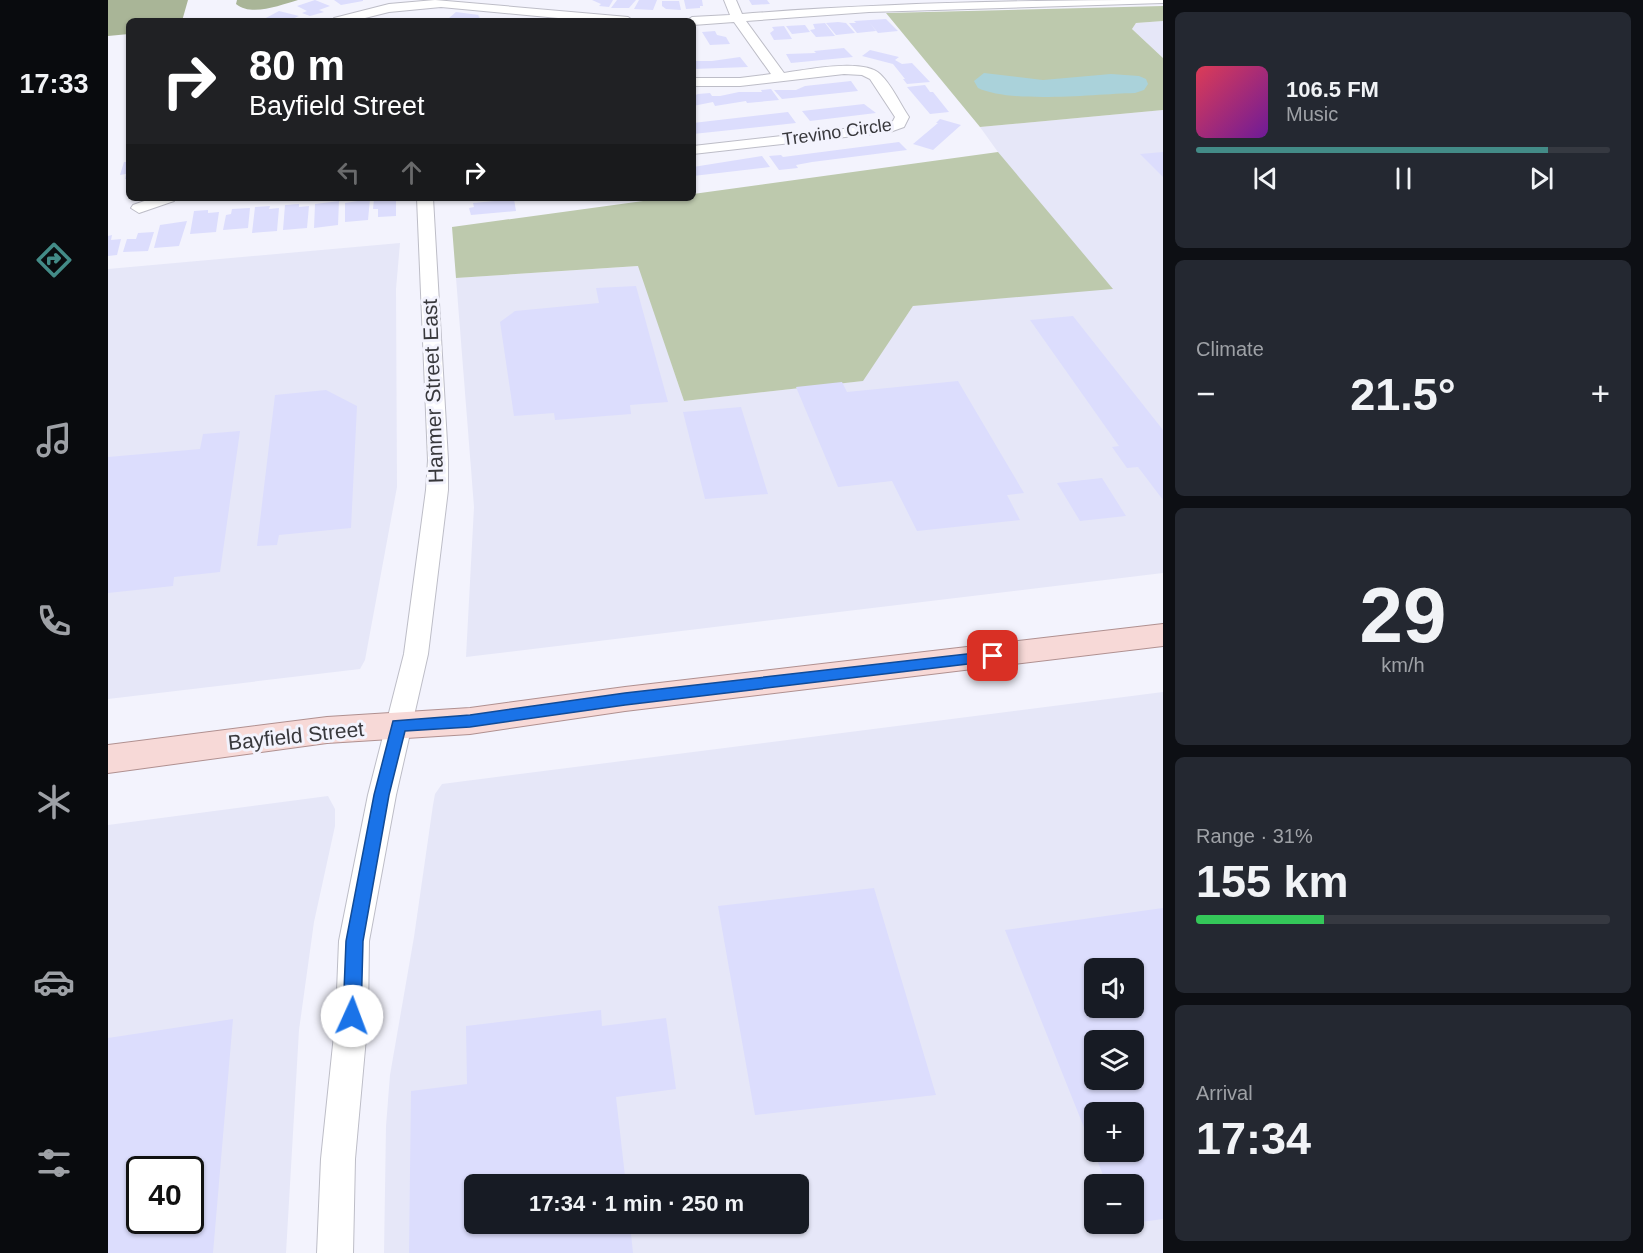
<!DOCTYPE html>
<meta charset="utf-8">
<style>
body{margin:0;font-family:Arial,sans-serif;background:#242831;color:#f1f3f6;height:100vh;display:flex;flex-direction:column;font-size:22px;white-space:nowrap}
*{box-sizing:border-box;margin:0}
p{font-size:20px;color:#9ea1a6}
.icon{flex:none;width:33px;height:33px;fill:none;stroke:currentColor;stroke-width:2;stroke-linecap:round;stroke-linejoin:round}
.map{position:relative;flex:1;overflow:hidden}
.sheet{display:flex;flex-direction:column;gap:12px;padding:12px;background:#0d0f14;width:480px}
.sheet>*{flex:none}
.hud{position:absolute;left:18px;top:18px;width:570px;height:183px;border-radius:9px;box-shadow:0 2px 4px #0004;background:#202124;color:#fff;overflow:hidden}
.tools{position:absolute;left:976px;top:958px;display:grid;gap:12px}
.tools a{display:grid;place-items:center;width:60px;height:60px;border-radius:9px;background:#171b24;box-shadow:0 2px 4px #0004;font-size:30px}
.speed{position:absolute;left:18px;top:1156px;display:flex;gap:12px;font-size:30px;font-weight:700;text-align:center}
.speed>*{display:grid;place-content:center;width:78px;height:78px;border-radius:50%;background:#171b24;box-shadow:0 2px 4px #0004;line-height:1}
.speed .limit{border:3px solid #111;border-radius:9px;background:#fff;color:#111}
.pin{position:absolute;display:grid;place-items:center;width:51px;height:51px;color:#fff;margin:-26px;border-radius:12px;box-shadow:0 3px 9px #0006}
.me{position:absolute;width:66px;margin:-33px;rotate:2deg;stroke-linejoin:round;filter:drop-shadow(0 0 4px #0008)}
.turn{display:flex;align-items:center;gap:21px;height:126px;padding:0 24px;font-size:27px}
.turn .icon{width:78px;height:78px;stroke-width:2.5}
.turn b{display:block;font-size:42px;line-height:51px}
.lanes{display:flex;align-items:center;height:57px;padding:0 24px;background:#0003;justify-content:center;gap:30px;direction:ltr}
.lanes .off{opacity:.35}
.big{font-size:45px;font-weight:700;line-height:1.1}
.sheet .widget{flex:1;display:flex;flex-direction:column;justify-content:center;gap:9px;min-width:0;padding:0 21px;border-radius:9px;background:#242831}
.sheet .dial{align-items:center;gap:0}
.dial b{font-size:78px;line-height:1}
.song{display:flex;align-items:center;gap:18px}
.cover{width:72px;height:72px;border-radius:9px;background:linear-gradient(135deg,hsl(350 70% 55%),hsl(280 70% 35%))}
.played{height:6px;border-radius:3px;background:linear-gradient(90deg,#438b87 85%,#363941 85%)}
.keys{display:flex;justify-content:space-around;direction:ltr}
.heat{display:flex;justify-content:space-between;align-items:center;font-size:33px;direction:ltr}
.charge{height:9px;border-radius:4px;background:linear-gradient(90deg,#34c759 31%,#363941 0)}
.trip{position:absolute;left:356px;top:1174px;width:345px;height:60px;border-radius:9px;background:#171b24;box-shadow:0 2px 4px #0004;font-weight:700;line-height:60px;text-align:center}
main{display:flex;flex:1;min-height:0}
.menu{display:flex;flex-direction:column;width:108px;justify-content:space-around;align-items:center;background:#090b0e;color:#9ea1a6}
.menu .icon{width:42px;height:42px}
.menu .selected{color:#438b87}
.menu b{font-size:27px;color:#f1f3f6}
.map>svg:first-child{display:block}
.built{fill:#e6e7f8;fill-rule:evenodd}
.green{fill:#bdc9ad}
.forest{fill:#a9b597}
.water{fill:#aad2da}
.building{fill:#dcddfd;fill-rule:evenodd}
.lines{fill:none;stroke-linecap:round;stroke-linejoin:round}
.minor-casing{stroke:#bdbdc7;stroke-width:2}
.major-casing{stroke:#b09090;stroke-width:2}
.minor{fill:#fff;fill-rule:evenodd}
.major{fill:#f7d9d7;fill-rule:evenodd}
.route{fill:#1a73e8;stroke:#114b97;stroke-width:1.5}
.labels{text-anchor:middle;stroke-width:6;stroke-linejoin:round;paint-order:stroke}
.far-street-label{font-size:18px;fill:#38383c;stroke:#f3f3fd}
.street-label{font-size:21px;fill:#38383c;stroke:#f3f3fd}
</style>
<main>
<nav class="menu">
<b>17:33</b>
<svg class="icon selected" aria-label="directions" viewBox="0 0 24 24"><path d="M12 3l9 9-9 9-9-9zM9 14v-3h6M13 9l2 2-2 2"/></svg>
<svg class="icon" aria-label="music" viewBox="0 0 24 24"><path d="M9 18V5l10-2v13"/><circle cx="6" cy="18" r="3"/><circle cx="16" cy="16" r="3"/></svg>
<svg class="icon" aria-label="phone" viewBox="0 0 24 24"><path d="M5 4h4l2 5-3 2q2 4 5 5l2-3 5 2v4C11 20 4 13 5 4z"/></svg>
<svg class="icon" aria-label="climate" viewBox="0 0 24 24"><path d="M12 3v18M4 7l16 10M4 17L20 7"/></svg>
<svg class="icon" aria-label="car" viewBox="0 0 24 24"><path d="M5 17H2v-5l4-1 3-4h7l3 4 3 1v5h-3M9 17h6M6 11h13"/><circle cx="7" cy="17" r="2"/><circle cx="17" cy="17" r="2"/></svg>
<svg class="icon" aria-label="filters" viewBox="0 0 24 24"><path d="M4 7h16M4 17h16"/><circle cx="9" cy="7" r="2"/><circle cx="15" cy="17" r="2"/></svg>
</nav>
<div class="map">
<svg width="1055" height="1253" viewBox="0 0 1055 1253">
<rect width="100%" height="100%" fill="#f3f3fd"/>
<path class="built" d="M1055 21V58L1024 29 1028 23Z
M1055 110V573L358 657 366 507 348 278 531 266 576 401 754 381 805 306 984 283 872 127Z
M292 243 288 289 289 487 257 660 252 669 0 699V269Z
M1055 692V1253H276L278 1126 282 1075 306 937 325 805 327 794 334 784ZM987 969H1026V1008H987ZM987 1041H1026V1080H987ZM987 1113H1026V1152H987ZM366 1185H690V1224H366ZM987 1185H1026V1224H987Z
M220 796 227 809V826L206 922 191 1030 178 1253H0V825ZM32 1170H82V1221H32Z"/>
<path class="green" d="M1055 6V21L1028 23 1024 29 1055 58V110L872 127 778 13Z
M890 152 1005 289 805 306 755 381 576 401 530 266 348 278 344 227 557 198H585V194Z"/>
<path class="forest" d="M0 0H80L74 21H21V34L0 36Z
M129 0H190C172 5 144 17 128 4Z"/>
<path class="water" d="M876 73 935 80 1003 74 1031 76 1038 79 1040 84 1036 90 1027 93C987 94 904 104 870 88L866 81Z"/>
<path class="building" d="M207 0 222 6 211 10 216 12 202 16 194 13 199 11 189 6Z
M226 0H255V1L233 5Z
M484 0H505L501 7 491 6 493 4Z
M509 0H528L521 8H503Z
M531 0H549L545 10 526 9Z
M576 0H594L595 6H592V8L578 9Z
M641 0H659L662 4 644 5Z
M554 1H571L573 10 558 9 554 6Z
M171 11 191 16 184 19 187 21 156 19Z
M348 12 371 15 370 16 372 17 367 21 341 18Z
M778 19 790 31 770 33 761 22 768 31 749 33 741 23H748L746 21Z
M730 22 738 23 747 33 728 35 718 23Z
M717 23 727 36 708 37 702 30 707 29 705 24Z
M697 25 702 32 684 34 678 26Z
M676 26 684 39 666 40 662 33 666 30 664 27Z
M607 31 609 35 618 37 622 44 602 45 594 32Z
M736 48 745 57 683 63 678 54 708 53 706 51Z
M762 50 791 57 787 60 794 64 804 63 822 82 799 84 795 79H797L785 64 754 56Z
M632 57 640 67 585 69V61H604Z
M743 81 750 91 674 99 666 90H688L697 86Z
M817 85 822 92H825L841 112 822 114 799 87Z
M663 89 671 100 639 103 638 101 607 106 605 102 585 106V96L590 94 602 93 604 96H612L631 92H654L653 90Z
M756 104 768 113 702 121 694 111Z
M680 112 688 123 585 134V123Z
M832 119 853 125 825 150 805 144 830 123H828Z
M791 142 799 150 704 162 688 165 690 168 671 170 661 156 673 155 675 157Z
M1055 152V177L1032 154Z
M654 156 662 167 585 176V167Z
M16 162H21V179H17L18 174 12 175Z
M262 199 260 220 237 222V203Z
M266 199H288V216L270 217V209H265Z
M406 199 408 211 363 215 361 208 366 207 365 203Z
M231 201 230 225 206 228 207 204Z
M191 204V207L201 206 199 228 175 230 177 205Z
M162 206 161 209 171 208 169 231 144 233 147 207Z
M142 208 140 228 115 230 118 215 123 214 124 209Z
M100 210V213L111 212 108 232 82 234 86 211Z
M79 221 71 246 46 248 52 225Z
M46 232 40 251 15 252 19 239H28L30 233Z
M4 235 3 240 13 239 9 255 0 256V236Z
M528 286 560 402 522 405 523 414 447 420 446 413 406 416 392 322 407 311 491 303 488 288Z
M965 316 1055 430V500L1030 467 1019 468 1004 447 1011 446 922 320Z
M850 381 916 493 899 495 912 520 809 531 784 481 730 487 688 387 734 382 739 392Z
M218 390 249 406 243 528 171 535 169 545 149 546 167 395Z
M633 407 660 494 597 499 575 412Z
M132 431 112 572 66 577 65 586 0 593V457L92 449 95 434Z
M994 478 1018 516 972 521 949 483Z
M766 888 828 1095 647 1115 610 906Z
M1055 908V1219L1026 1223V1185H999L897 930ZM987 969H1026V1008H987ZM987 1041H1026V1080H987ZM987 1113H1026V1152H987Z
M493 1010 494 1026 558 1018 568 1089 508 1097 518 1185H366V1224H522L525 1253H301L303 1091 359 1084 358 1026Z
M125 1019 105 1253H0V1038ZM32 1170H82V1221H32Z"/>
<g class="lines">
<defs>
<path id="minor" d="M327 0 520 17 526 21H482L333 7 281 12 245 21H224L226 18 281 4Z
M616 0H628L634 14C774 3 914 0 1055 0V3L761 12 638 21 676 73C698 70 755 58 772 74 784 85 792 104 801 117L796 127 782 132 585 154V146L779 124 785 121 787 117 762 79 754 75 736 74 632 86H585V78H632L663 74 626 22 585 25V21H578L584 17 622 15Z
M45 198H68L66 201 31 213 23 208 25 205Z
M309 198H325L340 460V490L320 654 288 795 261 941 260 1016 247 1159 245 1253H209L213 1159 228 1016 231 941 260 795 296 654 318 490 320 460Z"/>
<path id="major" d="M1055 624V646L517 711 362 734 219 743 0 773V745L219 717 362 708 517 687Z"/>
</defs>
<use href="#minor" class="minor-casing"/>
<use href="#major" class="major-casing"/>
<use href="#minor" class="minor"/>
<use href="#major" class="major"/>
</g>
<path class="route" d="M885 651 892 656 885 661 517 705 362 727 297 731 281 795 255 941 253 1016 250 1022 244 1025 237 1022 235 1016 238 941 266 795 285 721 362 715 517 693Z"/>
<g class="labels">
<g class="far-street-label">
<text transform="translate(729 132) rotate(-8)" y="6">Trevino Circle</text>
</g>
<g class="street-label">
<text transform="translate(325 391) rotate(-92)" y="7">Hanmer Street East</text>
<text transform="translate(188 736) rotate(-6)" y="7">Bayfield Street</text>
</g>
</g>
</svg>
<div class="tools">
<a><svg class="icon" aria-label="sound" viewBox="0 0 24 24"><path d="M4 9h4l5-4v14l-5-4H4zM17 9q2 3 0 6"/></svg></a>
<a><svg class="icon" aria-label="layers" viewBox="0 0 24 24"><path d="M12 4l9 5-9 5-9-5zM3 14l9 5 9-5"/></svg></a>
<a>+</a>
<a>−</a>
</div>
<div class="speed"><div class="limit">40</div></div>
<div class="pin" style="left:885px;top:656px;background:#d93025"><svg class="icon" aria-label="arrive" viewBox="0 0 24 24"><path d="M6 21V4h12l-3 4 3 4H6"/></svg></div>
<svg class="me" style="left:244px;top:1016px" viewBox="-20 -20 40 40"><circle r="19" fill="#fff"/><path d="M0-13L10 11 0 6-10 11z" fill="#1a73e8"/></svg>
<div class="trip">17:34 · 1 min · 250 m</div>
<div class="hud">
<div class="turn"><svg class="icon" aria-label="right" viewBox="0 0 24 24"><path d="M7 20v-9h11M14 6l5 5-5 5"/></svg><div><b>80 m</b>Bayfield Street</div></div>
<div class="lanes"><svg class="icon off" aria-label="left" viewBox="0 0 24 24"><path d="M17 20v-9H6M10 6l-5 5 5 5"/></svg><svg class="icon off" aria-label="ahead" viewBox="0 0 24 24"><path d="M12 20V5M6 11l6-6 6 6"/></svg><svg class="icon" aria-label="right" viewBox="0 0 24 24"><path d="M7 20v-9h11M14 6l5 5-5 5"/></svg></div>
</div>
</div>
<section class="sheet">
<div class="widget">
<div class="song"><i class="cover"></i><div><b>106.5 FM</b><p>Music</p></div></div>
<div class="played"></div>
<div class="keys"><svg class="icon" aria-label="previous" viewBox="0 0 24 24"><path d="M18 5L8 12l10 7zM5 5v14"/></svg><svg class="icon" aria-label="pause" viewBox="0 0 24 24"><path d="M8 5v14M16 5v14"/></svg><svg class="icon" aria-label="next" viewBox="0 0 24 24"><path d="M6 5l10 7-10 7zM19 5v14"/></svg></div>
</div>
<div class="widget"><p>Climate</p>
<div class="heat"><a>−</a><b class="big">21.5°</b><a>+</a></div>
</div>
<div class="widget dial"><b>29</b><p>km/h</p></div>
<div class="widget"><p>Range · 31%</p><b class="big">155 km</b><div class="charge"></div></div>
<div class="widget"><p>Arrival</p><b class="big">17:34</b></div>
</section>
</main>
